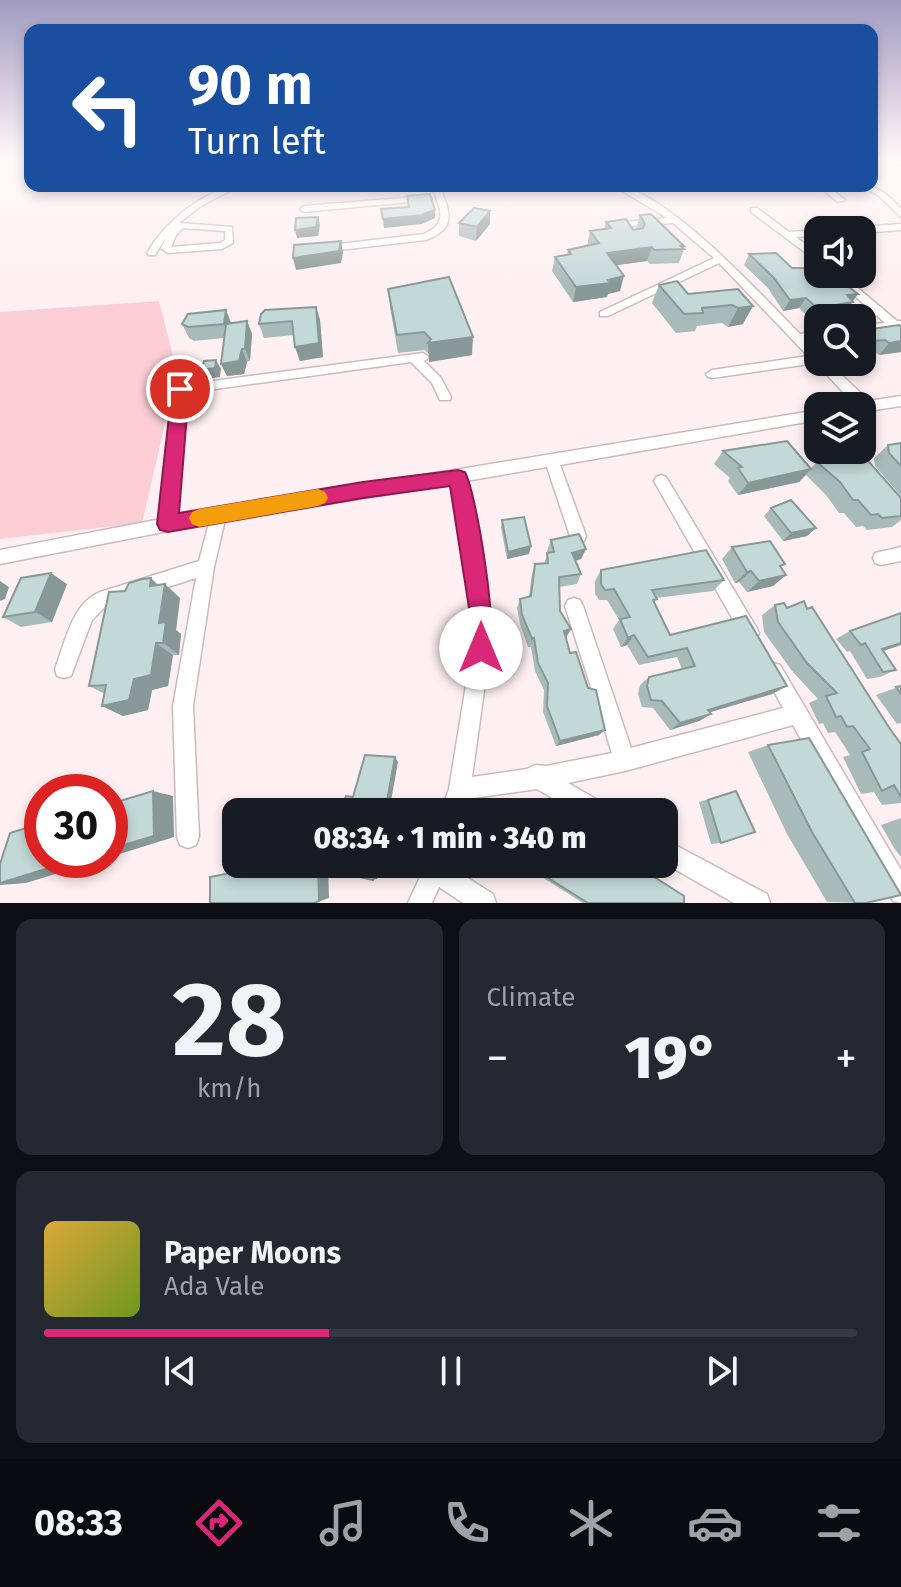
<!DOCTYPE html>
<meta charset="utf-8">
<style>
body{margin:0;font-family:"Fira Sans",sans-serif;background:#242831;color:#f1f3f6;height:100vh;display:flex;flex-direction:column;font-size:30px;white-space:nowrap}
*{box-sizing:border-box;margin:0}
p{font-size:26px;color:#9ea1a6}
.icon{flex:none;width:44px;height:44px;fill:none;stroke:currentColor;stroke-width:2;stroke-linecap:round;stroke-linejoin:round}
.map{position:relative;height:903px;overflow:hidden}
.panel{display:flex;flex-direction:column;gap:16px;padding:16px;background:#0d0f14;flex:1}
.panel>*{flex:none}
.hud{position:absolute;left:24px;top:24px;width:854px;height:168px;border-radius:16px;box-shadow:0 4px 12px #0003;background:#1a4fa0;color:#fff;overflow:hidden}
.buttons{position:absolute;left:804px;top:216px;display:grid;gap:16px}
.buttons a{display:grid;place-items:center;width:72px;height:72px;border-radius:16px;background:#171b24;box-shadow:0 4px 12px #0003;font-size:40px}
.speed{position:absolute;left:24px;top:774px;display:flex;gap:16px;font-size:40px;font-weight:700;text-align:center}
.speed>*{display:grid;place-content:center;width:104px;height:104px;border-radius:50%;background:#171b24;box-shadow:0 4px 12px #0003;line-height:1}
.speed .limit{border:12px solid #d22;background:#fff;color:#111}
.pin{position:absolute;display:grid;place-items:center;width:68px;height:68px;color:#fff;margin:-34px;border:4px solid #fff;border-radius:50%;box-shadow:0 2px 8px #0007}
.me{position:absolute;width:88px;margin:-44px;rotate:0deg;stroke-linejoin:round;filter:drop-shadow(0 0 6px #0008)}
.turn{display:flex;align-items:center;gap:28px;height:168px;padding:0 32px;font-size:36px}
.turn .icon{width:104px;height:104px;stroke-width:2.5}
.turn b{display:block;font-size:56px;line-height:68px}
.big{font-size:60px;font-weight:800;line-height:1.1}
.panel .tile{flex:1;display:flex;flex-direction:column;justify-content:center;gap:12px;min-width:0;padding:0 28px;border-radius:16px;background:#242831}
.panel .dial{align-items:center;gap:0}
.dial b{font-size:104px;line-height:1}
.song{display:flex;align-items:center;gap:24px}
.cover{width:96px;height:96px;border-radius:12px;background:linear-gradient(135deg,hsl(40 70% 55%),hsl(80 70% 35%))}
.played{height:8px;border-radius:4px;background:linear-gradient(90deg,#db2777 35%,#363941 35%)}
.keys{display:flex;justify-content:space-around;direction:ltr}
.heat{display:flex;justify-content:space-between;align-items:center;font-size:44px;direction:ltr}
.panel .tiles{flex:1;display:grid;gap:16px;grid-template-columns:1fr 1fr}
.tile:last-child{grid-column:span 2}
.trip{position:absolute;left:222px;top:798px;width:456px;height:80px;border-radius:16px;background:#171b24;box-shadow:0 4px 12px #0003;font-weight:800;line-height:80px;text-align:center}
.tab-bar{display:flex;height:128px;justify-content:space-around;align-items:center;background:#090b0e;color:#9ea1a6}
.tab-bar .icon{width:56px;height:56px}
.tab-bar .selected{color:#db2777}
.tab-bar b{font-size:36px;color:#f1f3f6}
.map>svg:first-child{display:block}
.green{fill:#faced4}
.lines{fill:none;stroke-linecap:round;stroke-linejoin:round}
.minor-casing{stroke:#cdb9bb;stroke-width:3}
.minor{fill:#fff;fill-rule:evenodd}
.wall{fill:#a8bbb9}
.shaded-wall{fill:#889896}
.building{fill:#c3d9d7;stroke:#889896;stroke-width:2}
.route{fill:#db2777;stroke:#8e194d;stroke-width:2}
.slow{fill:#f59e0b}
</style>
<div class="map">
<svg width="901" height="903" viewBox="0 0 901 903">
<rect width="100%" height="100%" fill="#fef0f2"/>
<path class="green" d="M159 301 177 372 142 523 0 539V312Z"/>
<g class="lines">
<defs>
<path id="minor" d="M883 159 901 161V165L884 161Z
M228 186H239L201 206 179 223 232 227 233 243 222 249 168 253 161 248 166 238 155 255H149L147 253C167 220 193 201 228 186ZM183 228 225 231V240L220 243 171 247 176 235Z
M432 186H440C449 212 458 228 426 240L322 252 317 249 322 246 424 234C450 222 439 208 432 186Z
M614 186C663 186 764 298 800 334L818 331V339L806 340 818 352V362H828L869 401 901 396V406L862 412V406H856L816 363 712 378 708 377 706 374 712 370 808 356 719 263 608 316H600V312L714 258 673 223 631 226 637 238 629 240 622 227 625 222 667 218Z
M818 186H827L845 200 838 202Z
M862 186C880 186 889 196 901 209V217L879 196Z
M427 196 431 198 430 200 304 212 300 209 304 206Z
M751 208H757L789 232 818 230V236L796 237 818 254V262L751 212Z
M901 224V230L862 233V230H855L860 227Z
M830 274H841L897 321H901V327L862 333V325L885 323Z
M423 353 429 357 424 361 441 378 451 397 450 400H440L432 383 411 362 186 393 176 516 818 410V420L560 465 586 536 584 541 578 543 572 541 570 536 547 467 466 481 490 608V648L472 777 527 769 535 765 546 766 612 753 565 606 568 600 574 598 580 600 583 606 631 748 783 708 764 672 766 665 773 663 780 665 901 870V903L893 901 793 725 625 771 568 783 605 804 608 812H576L537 789 467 799 463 812H441L449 789 472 648V608L452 484 225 520 214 567 193 706 199 837 196 845 188 848 180 845 177 837 173 706 196 578 105 607 92 620 71 676 64 678 57 676 55 669C65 643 72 603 100 592L199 561 209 523 0 564V550L161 519 176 386Z
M661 475 666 477 756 627 759 633 756 639 750 642 744 639 654 481 656 477Z
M901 547V561L881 565 875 563 873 558 875 553Z
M664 839 767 894 770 903H734L664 863Z
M426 864H450L449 866 493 894 496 903H463L439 887 432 903H408Z"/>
</defs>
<use href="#minor" class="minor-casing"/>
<use href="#minor" class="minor"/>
</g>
<path class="wall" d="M640 215 684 246V249L679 263 650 264 647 261 616 265 620 291 608 294 607 297 573 302 552 271 555 257 567 255 568 250 587 246 590 231 604 229 606 222 633 230 636 229Z
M459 223 490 224 476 241 459 236Z
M749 254 792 268 858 294 845 312 810 319 799 308 783 311 768 288 744 265Z
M659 285 688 294 738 289 743 324 728 327 722 323 697 326 695 331 676 333 652 303Z
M388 289 472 355 429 362V354L425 350 398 353 390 307Z
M316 307 320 320 323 357 300 361 295 347 294 335 264 338 259 324Z
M226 310 231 323 247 321 252 334 250 361 247 362 244 374 227 376 221 364 224 338 194 341 189 338 182 324Z
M901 327V352L879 355 875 352 862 353V328L865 330Z
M901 443V496L875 466 874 458 888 445Z
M723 451 810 469 825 454 901 498V520L892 527 867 530 863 526 856 527 844 513H839L826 495 806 475 799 482 738 495 728 481 730 478 714 464Z
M771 508 816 528 807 536 783 541 764 516Z
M502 520 529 554 507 559 501 528Z
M551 540 581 559 575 561 581 574 577 584 559 587 560 611 570 653 599 735 556 746 543 712 544 690 535 671 531 647H528L520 624 517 608 520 599 529 596 532 574 535 564H544L548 553 547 551Z
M732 547 782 567 786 575 773 586 747 592 739 582 735 583 722 559Z
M601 570 724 580 713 591 656 598 654 603 670 635 787 686 772 694 710 712 711 714 699 721 670 730 653 708 642 707 638 694 640 685 649 677 682 669 677 657 639 665 627 645 621 647 613 629 619 620 607 600H599L595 594V581Z
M67 584 52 622 21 627 3 617Z
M158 585 180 598 176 630 181 634 179 655H173L168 686 152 690 148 710 123 716 102 706 105 694 89 686 125 591Z
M775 605 787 608 807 609 901 744V803L882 805 874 792 861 794 843 757 850 755 835 732 828 733 823 723 819 724 809 703 818 699 792 671 764 632 762 615Z
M850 631 883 651 896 670 880 677 867 679 850 651 847 652 836 639Z
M901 686V723L897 724 876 695Z
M768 745 866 903 827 902 787 834 748 752Z
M736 791 721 843 711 844 699 802Z
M901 818V857L894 848 881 825Z
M521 864H634L684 903H583Z"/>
<path class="shaded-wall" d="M358 186H417L359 191Z
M435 210V218L422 224 384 228 383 219Z
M490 211V224L476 241 477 227Z
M318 217 320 225 318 236 297 238 295 230Z
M341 241 343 253 341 263 296 270 293 258Z
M652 247 647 261 603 267 607 253Z
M624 276 620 291 608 294 607 297 573 302 576 287Z
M858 294 845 312 810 319 817 308 847 295Z
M806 298 799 308 783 311 790 300Z
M753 306 743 324 728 327 738 308Z
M316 307 320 320 323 357 300 361 295 347Z
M226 310 231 323 229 338 224 324Z
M247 321 252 334 250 361 245 349Z
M473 337 472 355 429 362 428 343Z
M901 341V352L879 355 889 343Z
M242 349 247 362 244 374 227 376 221 364Z
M216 360 221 369 220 377 206 379 201 370Z
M811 469 799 482 738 495 748 483Z
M816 528 807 536 783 541 791 533Z
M531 546 529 554 507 559 508 552Z
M586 549 581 559 568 563 572 553Z
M751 571 739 582 735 583 747 572Z
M51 573 67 584 52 622 35 612Z
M786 575 773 586 747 592 759 581Z
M151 578 164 591 165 584 180 598 176 630 181 634 179 655 163 643 150 586Z
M0 581 9 587 5 599 0 601Z
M571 629 566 638 564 631Z
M634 635 627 645 621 647 628 638Z
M156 643 173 655 168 686 152 690 148 710 123 716 102 706 134 679Z
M901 643V645L872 655 882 649Z
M787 686 772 694 697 716 708 710Z
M711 714 699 721 670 730 680 723Z
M605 730 599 735 556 746 560 741Z
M395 757 398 762 389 812H385Z
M153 791 173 796 174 837 110 857V849Z
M75 860H101L26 883 0 885V883Z
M318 864H328L329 898 314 903Z
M376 864H380L377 879 373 880Z"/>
<path class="building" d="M430 194 435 210 422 215 383 219 381 209 409 207 407 196Z
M474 208 490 211 477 227 459 223Z
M651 214 684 246H681L684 249 654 250 652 247 607 253 624 276 608 280 611 283 576 287 555 257 571 254 568 250 599 243 590 231 611 228 606 222 626 219 633 230 643 228 645 224 640 215Z
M318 217 316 227 295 230 296 218Z
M341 241 339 251 293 258 294 245Z
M776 253 792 268H818V274H832L858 294 847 295 853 302 817 308 806 298 790 300 774 278 749 254Z
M449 277 473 337 428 343 431 339 424 332 397 335 388 289Z
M677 281 688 294 738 289 753 306 738 308 732 305 702 308 703 313 684 314 659 285Z
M316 307 319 343 295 347 292 321 259 324 261 314 265 310Z
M226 310 224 324 188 327 182 324 188 314Z
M247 321 245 349H242L239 361 221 364 226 324Z
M899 325 901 327V341L889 343 885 340 862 342V328L865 330Z
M216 360 215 368 201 370 204 361Z
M787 441 811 469 748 483 738 468 742 467 723 451Z
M901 443V466L889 453 888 445Z
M855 450 861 453 901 498V516L882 518 878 514 871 515 858 500H853L840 482 817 462 829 461 825 454Z
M791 500 816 528 791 533 771 508Z
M524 517 531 546 508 552 502 520Z
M579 534 586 549 572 553 581 574 559 577 560 611 571 629 564 631 570 653 576 652 588 688 596 690 605 730 560 741 547 706 548 683 538 663 534 638 532 639 522 615 520 599 531 596 535 564 548 563 547 553 554 552 551 540Z
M770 541 785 564 780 566 786 575 759 581 751 571 747 572 732 547Z
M706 550 724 580 652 590 657 599 653 600 670 635 746 616 787 686 708 710 711 714 680 723 662 701 651 700 647 686 649 677 695 666 687 648 648 657 634 635 628 638 620 619 630 617 614 589 605 590 601 584V570Z
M51 573 35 612 3 617 21 578Z
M151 578 150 586 165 584 159 623 166 622 163 643H156L151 675 134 679 129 700 102 706 106 685 89 686 109 592 125 591 129 583 142 579Z
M804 601 807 609 812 607 890 729 901 744V797L894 785 882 791 862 752 870 749 853 726 847 727 841 716 836 717 826 696 837 693 807 663 778 622 775 605 784 603 787 608Z
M901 613V643L882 649 896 670 883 672 865 643 861 645 850 631Z
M901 686V694L896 687Z
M809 738 901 895 866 903H855L812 832 768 745Z
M365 755 395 757 385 812H340L346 796 353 797Z
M153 791 154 836 110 849V804Z
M736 791 755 832 721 843 708 800Z
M42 823V860H75L0 883V864L10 833Z
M252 864H318L319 901 314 903H210V877L250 869Z
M338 864H376L373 880 337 872Z
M526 864H634L684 896V903H588Z"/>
<linearGradient id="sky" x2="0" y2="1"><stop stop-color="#a09ac1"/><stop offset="0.56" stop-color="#fff8f9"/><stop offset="1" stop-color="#fff8f9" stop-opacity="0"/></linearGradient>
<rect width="901" height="285" fill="url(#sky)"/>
<path class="route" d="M180 383 189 389 179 513 363 482 458 470 465 472C477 495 499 634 489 656L481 660 472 656 469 648V608L450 486 363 498 168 532 160 530 157 524 172 389Z"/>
<path class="slow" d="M318 489 325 492 328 498 325 503 318 506 199 527 192 524 189 518 192 512 199 509Z"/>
</svg>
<div class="buttons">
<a><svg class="icon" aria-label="sound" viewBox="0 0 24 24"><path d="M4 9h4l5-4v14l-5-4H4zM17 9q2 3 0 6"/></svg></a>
<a><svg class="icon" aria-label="search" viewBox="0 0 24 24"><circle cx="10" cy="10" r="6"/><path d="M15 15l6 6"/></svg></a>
<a><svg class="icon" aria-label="layers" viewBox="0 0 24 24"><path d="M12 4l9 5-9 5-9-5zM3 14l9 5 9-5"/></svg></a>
</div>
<div class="speed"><div class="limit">30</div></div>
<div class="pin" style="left:180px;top:389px;background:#d93025"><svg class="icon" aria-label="arrive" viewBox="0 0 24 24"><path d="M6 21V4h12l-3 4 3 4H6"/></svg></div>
<svg class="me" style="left:481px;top:648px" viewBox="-20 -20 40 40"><circle r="19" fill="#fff"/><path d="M0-13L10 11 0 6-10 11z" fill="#db2777"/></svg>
<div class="trip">08:34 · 1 min · 340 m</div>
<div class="hud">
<div class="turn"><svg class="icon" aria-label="left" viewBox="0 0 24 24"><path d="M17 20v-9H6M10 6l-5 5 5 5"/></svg><div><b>90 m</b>Turn left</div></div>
</div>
</div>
<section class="panel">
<div class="tiles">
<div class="tile dial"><b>28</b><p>km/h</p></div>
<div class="tile"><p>Climate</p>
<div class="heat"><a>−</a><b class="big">19°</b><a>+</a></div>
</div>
<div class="tile">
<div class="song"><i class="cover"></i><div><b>Paper Moons</b><p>Ada Vale</p></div></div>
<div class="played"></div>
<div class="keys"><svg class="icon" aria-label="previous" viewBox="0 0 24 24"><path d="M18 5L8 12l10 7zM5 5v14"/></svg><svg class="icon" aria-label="pause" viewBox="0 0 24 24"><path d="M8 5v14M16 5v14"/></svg><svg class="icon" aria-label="next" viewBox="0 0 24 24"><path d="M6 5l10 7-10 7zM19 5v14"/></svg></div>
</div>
</div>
</section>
<nav class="tab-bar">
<b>08:33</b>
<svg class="icon selected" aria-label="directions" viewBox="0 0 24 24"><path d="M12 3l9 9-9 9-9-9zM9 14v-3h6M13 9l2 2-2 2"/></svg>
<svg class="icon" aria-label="music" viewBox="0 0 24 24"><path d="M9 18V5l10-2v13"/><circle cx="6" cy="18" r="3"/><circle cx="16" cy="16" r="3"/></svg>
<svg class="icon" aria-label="phone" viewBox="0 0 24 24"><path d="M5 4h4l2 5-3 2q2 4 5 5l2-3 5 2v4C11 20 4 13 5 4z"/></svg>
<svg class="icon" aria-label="climate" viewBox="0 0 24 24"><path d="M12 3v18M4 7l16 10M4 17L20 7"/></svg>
<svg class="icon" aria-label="car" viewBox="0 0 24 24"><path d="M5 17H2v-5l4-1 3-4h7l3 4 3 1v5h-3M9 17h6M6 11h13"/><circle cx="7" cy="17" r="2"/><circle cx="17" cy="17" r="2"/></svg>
<svg class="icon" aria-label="filters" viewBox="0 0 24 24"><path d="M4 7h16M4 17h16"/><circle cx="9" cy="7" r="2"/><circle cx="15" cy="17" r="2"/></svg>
</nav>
